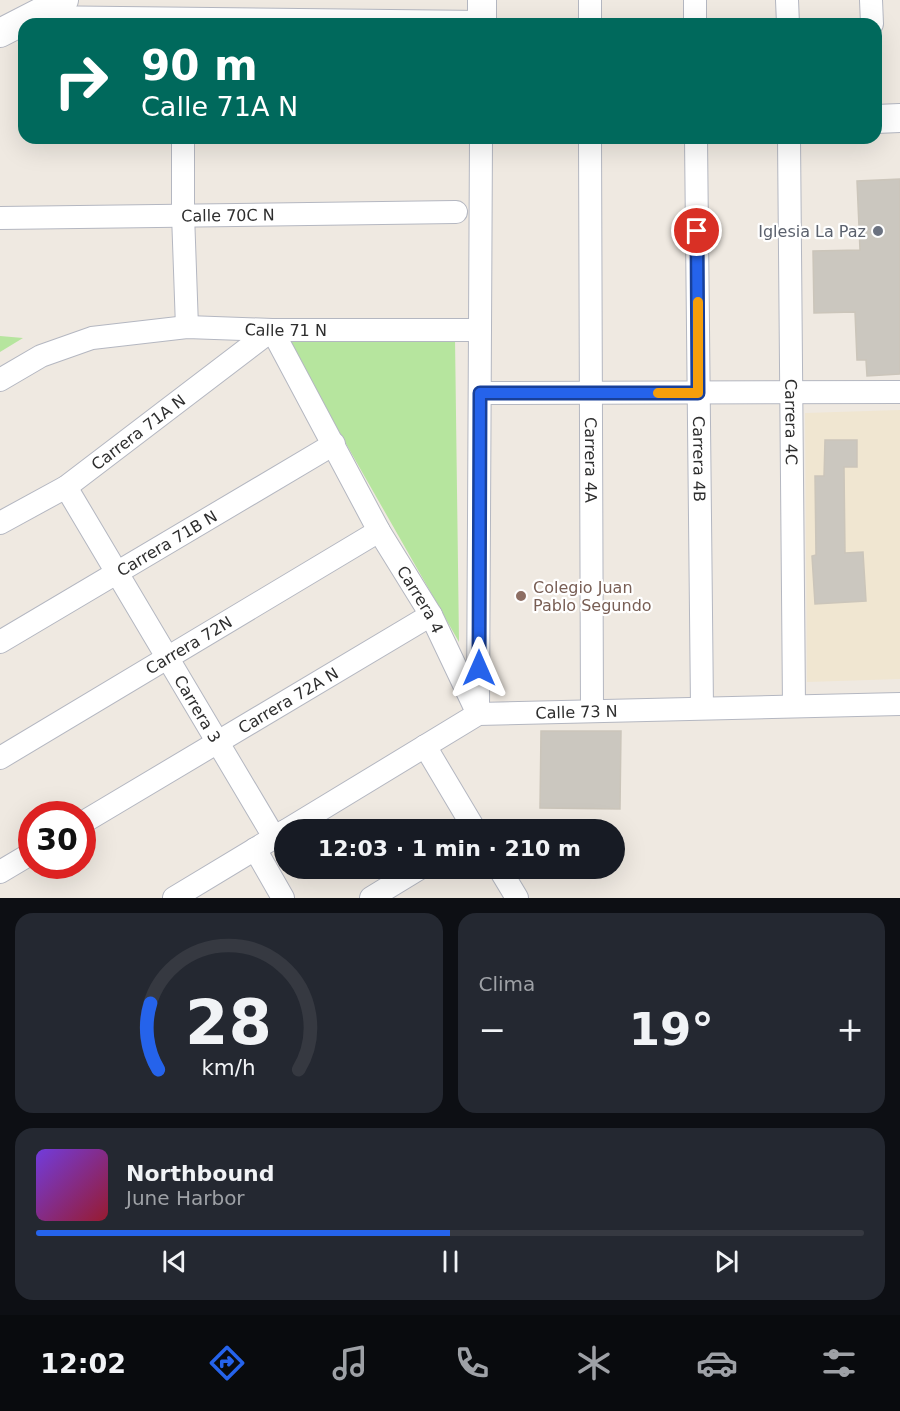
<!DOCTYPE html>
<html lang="es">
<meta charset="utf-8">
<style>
body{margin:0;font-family:"DejaVu Sans",sans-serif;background:#242831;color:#f1f3f6;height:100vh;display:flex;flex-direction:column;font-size:22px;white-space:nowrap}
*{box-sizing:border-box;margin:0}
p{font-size:20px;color:#9ea1a6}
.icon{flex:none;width:33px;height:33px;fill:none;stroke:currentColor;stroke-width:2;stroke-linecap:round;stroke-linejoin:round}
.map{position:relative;height:898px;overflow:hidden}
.side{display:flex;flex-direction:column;gap:15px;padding:15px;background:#0d0f14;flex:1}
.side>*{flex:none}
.guide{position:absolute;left:18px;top:18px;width:864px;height:126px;border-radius:18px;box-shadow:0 6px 24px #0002;background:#00695c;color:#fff;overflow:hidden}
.speed{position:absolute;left:18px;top:801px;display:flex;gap:12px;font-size:30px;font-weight:700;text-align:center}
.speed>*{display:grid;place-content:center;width:78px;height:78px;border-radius:50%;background:#171b24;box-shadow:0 6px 24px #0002;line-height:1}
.speed .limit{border:9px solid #d22;background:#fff;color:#111}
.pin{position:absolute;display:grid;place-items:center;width:51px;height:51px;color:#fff;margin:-26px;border:3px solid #fff;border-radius:50%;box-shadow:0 2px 6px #0007}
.me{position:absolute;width:66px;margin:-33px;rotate:0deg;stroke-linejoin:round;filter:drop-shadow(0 0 4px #0008)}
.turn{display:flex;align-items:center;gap:21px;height:126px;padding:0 24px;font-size:27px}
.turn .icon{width:78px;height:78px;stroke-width:2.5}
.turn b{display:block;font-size:42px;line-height:51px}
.big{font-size:45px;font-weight:600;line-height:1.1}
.side .widget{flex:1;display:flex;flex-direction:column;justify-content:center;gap:9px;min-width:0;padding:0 21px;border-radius:18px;background:#242831}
.side .dial{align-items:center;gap:0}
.dial svg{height:156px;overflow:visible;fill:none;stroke:#363941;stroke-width:7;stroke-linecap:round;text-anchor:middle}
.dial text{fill:#f1f3f6;stroke:none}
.song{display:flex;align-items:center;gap:18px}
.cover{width:72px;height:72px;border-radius:9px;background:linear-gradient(135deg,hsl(260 70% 55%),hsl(350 70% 35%))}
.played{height:6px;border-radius:3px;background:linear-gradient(90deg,#2563eb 50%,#363941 50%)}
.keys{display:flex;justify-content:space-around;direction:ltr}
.heat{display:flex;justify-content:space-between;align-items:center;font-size:33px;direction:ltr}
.side .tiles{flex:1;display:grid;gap:15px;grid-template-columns:1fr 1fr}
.widget:last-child{grid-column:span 2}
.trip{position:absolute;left:274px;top:819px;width:351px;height:60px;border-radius:30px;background:#171b24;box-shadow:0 6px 24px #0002;font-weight:600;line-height:60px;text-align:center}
.tabs{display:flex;height:96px;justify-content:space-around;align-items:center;background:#090b0e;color:#9ea1a6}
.tabs .icon{width:42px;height:42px}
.tabs .active{color:#2563eb}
.tabs b{font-size:27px;color:#f1f3f6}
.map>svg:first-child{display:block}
.education{fill:#f0e6d1}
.green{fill:#b6e59e}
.building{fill:#cbc7bf;stroke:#cbc5ba;stroke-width:1.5}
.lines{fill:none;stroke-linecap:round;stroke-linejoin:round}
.minor-casing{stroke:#b4b7c1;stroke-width:24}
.tertiary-casing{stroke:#b4b7c1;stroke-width:30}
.minor{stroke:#fff;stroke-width:22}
.tertiary{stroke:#fff;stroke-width:28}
.route-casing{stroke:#184099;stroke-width:15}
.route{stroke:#2563eb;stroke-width:10}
.slow{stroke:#f59e0b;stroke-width:10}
.worship-dot{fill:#6b7280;stroke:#fff;stroke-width:2}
.education-dot{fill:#8d6e63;stroke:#fff;stroke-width:2}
.labels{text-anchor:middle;stroke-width:4.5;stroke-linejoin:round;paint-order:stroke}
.street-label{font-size:16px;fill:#2e2e2e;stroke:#fff}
.worship-label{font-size:16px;fill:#5b616d;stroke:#fff;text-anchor:end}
.education-label{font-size:16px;fill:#785e54;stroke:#fff;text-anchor:start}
</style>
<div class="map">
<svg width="900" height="898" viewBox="0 0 900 898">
<rect width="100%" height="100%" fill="#efe9e1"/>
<path class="education" d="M900 410V679L807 682 805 413Z"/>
<path class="green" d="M0 336 23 338 0 352Z
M455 338 459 642 288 342Z"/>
<path class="building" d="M900 179V374L867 376 866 360H857L855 312 814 313 813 251 860 250 857 181Z
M825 440H857V467H844L845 553 863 552 866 601 815 604 812 556 816 555 815 476H824Z
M541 731H621L620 809 540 808Z"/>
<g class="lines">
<defs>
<g id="minor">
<path d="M590 0V24"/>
<path d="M695 0V24"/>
<path d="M787 0 788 24"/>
<path d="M871 0 872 24"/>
<path d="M31 17 482 22"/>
<path d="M183 138V214L187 327"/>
<path id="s1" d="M590 138 592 711"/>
<path id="s2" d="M696 138 702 708"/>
<path id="s3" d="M789 138 794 706"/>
<path id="s4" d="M0 218 456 212"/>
<path id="s5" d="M0 380 41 356 92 338 187 327 272 330H480"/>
<path d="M480 393 900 392"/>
<path id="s6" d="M66 487 274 837"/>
<path id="s7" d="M0 523 66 487 272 330 379 531 431 615 478 714"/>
<path id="s8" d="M0 642 334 444"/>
<path d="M478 709 481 138"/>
<path d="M425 746 475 830"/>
<path id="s9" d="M0 758 379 531"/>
<path id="s10" d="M82 823 431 615"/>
<path id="s11" d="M287 830 478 714 900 704"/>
<path d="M255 849 283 898"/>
<path d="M499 868 517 898"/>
<path d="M0 872 32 853"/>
<path d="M174 898 285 831"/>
<path d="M371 898 420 868"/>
</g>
<path id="tertiary" d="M482 24V0
M0 33 64 0
M876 119 900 118"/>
</defs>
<use href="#minor" class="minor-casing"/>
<use href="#tertiary" class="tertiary-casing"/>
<use href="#minor" class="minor"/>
<use href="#tertiary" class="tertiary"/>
</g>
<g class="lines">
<defs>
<path id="route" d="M479 668 480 393H698L697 231"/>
</defs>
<use href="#route" class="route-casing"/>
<use href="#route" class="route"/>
<path class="slow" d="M658 393H698V302"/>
</g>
<circle class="worship-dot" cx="878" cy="231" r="6"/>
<circle class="education-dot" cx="521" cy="596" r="6"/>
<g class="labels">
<g class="street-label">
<text dy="6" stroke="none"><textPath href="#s4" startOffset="228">Calle 70C N</textPath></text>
<text dy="6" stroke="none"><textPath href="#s5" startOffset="296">Calle 71 N</textPath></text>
<text dy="6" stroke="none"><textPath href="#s3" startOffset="284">Carrera 4C</textPath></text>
<text dy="6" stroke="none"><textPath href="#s7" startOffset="166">Carrera 71A N</textPath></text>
<text dy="6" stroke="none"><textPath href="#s2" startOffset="321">Carrera 4B</textPath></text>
<text dy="6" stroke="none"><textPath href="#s1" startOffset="322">Carrera 4A</textPath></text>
<text dy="6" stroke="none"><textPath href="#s8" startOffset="194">Carrera 71B N</textPath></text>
<text dy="6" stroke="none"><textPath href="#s7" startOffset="642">Carrera 4</textPath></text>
<text dy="6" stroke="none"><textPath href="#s9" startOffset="220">Carrera 72N</textPath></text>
<text dy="6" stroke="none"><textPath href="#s10" startOffset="240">Carrera 72A N</textPath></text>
<text dy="6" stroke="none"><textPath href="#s6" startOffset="258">Carrera 3</textPath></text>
<text dy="6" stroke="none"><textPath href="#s11" startOffset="322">Calle 73 N</textPath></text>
</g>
<g class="worship-label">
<text x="866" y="237">Iglesia La Paz</text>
</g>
<g class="education-label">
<text x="533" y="593">Colegio Juan<tspan x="533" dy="18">Pablo Segundo</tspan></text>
</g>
</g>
</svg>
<div class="speed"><div class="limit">30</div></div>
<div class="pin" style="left:697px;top:231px;background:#d93025"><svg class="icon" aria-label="arrive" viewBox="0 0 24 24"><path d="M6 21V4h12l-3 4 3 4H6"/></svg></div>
<svg class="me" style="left:479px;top:668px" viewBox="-20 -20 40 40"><path d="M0-17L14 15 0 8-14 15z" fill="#2563eb" stroke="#fff" stroke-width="4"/></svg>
<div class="trip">12:03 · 1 min · 210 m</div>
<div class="guide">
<div class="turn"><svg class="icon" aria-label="right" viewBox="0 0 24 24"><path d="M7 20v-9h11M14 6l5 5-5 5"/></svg><div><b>90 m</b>Calle 71A N</div></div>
</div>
</div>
<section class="side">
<div class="tiles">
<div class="widget dial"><svg viewBox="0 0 100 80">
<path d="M14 69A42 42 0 1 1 86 69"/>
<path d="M14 69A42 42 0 0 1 10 35" stroke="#2563eb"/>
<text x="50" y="56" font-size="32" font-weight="700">28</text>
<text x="50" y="72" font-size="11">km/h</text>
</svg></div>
<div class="widget"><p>Clima</p>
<div class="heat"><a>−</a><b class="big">19°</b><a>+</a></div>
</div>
<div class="widget">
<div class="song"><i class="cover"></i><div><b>Northbound</b><p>June Harbor</p></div></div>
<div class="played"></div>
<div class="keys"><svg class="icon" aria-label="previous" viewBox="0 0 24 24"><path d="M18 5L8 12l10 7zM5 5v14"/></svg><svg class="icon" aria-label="pause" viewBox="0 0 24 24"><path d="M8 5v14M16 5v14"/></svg><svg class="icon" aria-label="next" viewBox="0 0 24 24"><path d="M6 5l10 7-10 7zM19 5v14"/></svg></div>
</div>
</div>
</section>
<nav class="tabs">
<b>12:02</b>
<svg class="icon active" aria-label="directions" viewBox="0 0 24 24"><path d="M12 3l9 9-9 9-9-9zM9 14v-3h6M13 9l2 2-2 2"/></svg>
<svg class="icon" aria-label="music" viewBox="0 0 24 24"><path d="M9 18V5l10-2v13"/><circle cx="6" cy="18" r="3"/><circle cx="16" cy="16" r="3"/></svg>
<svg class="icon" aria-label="phone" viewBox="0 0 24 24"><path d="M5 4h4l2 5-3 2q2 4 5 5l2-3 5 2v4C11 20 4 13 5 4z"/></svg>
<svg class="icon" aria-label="climate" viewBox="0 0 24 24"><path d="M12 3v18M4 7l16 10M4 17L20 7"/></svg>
<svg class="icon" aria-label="car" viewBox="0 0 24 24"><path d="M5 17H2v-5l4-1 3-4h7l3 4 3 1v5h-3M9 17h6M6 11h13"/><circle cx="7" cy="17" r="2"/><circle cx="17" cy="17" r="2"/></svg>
<svg class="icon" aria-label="filters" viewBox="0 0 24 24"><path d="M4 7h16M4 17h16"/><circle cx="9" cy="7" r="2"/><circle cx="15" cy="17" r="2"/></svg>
</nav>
